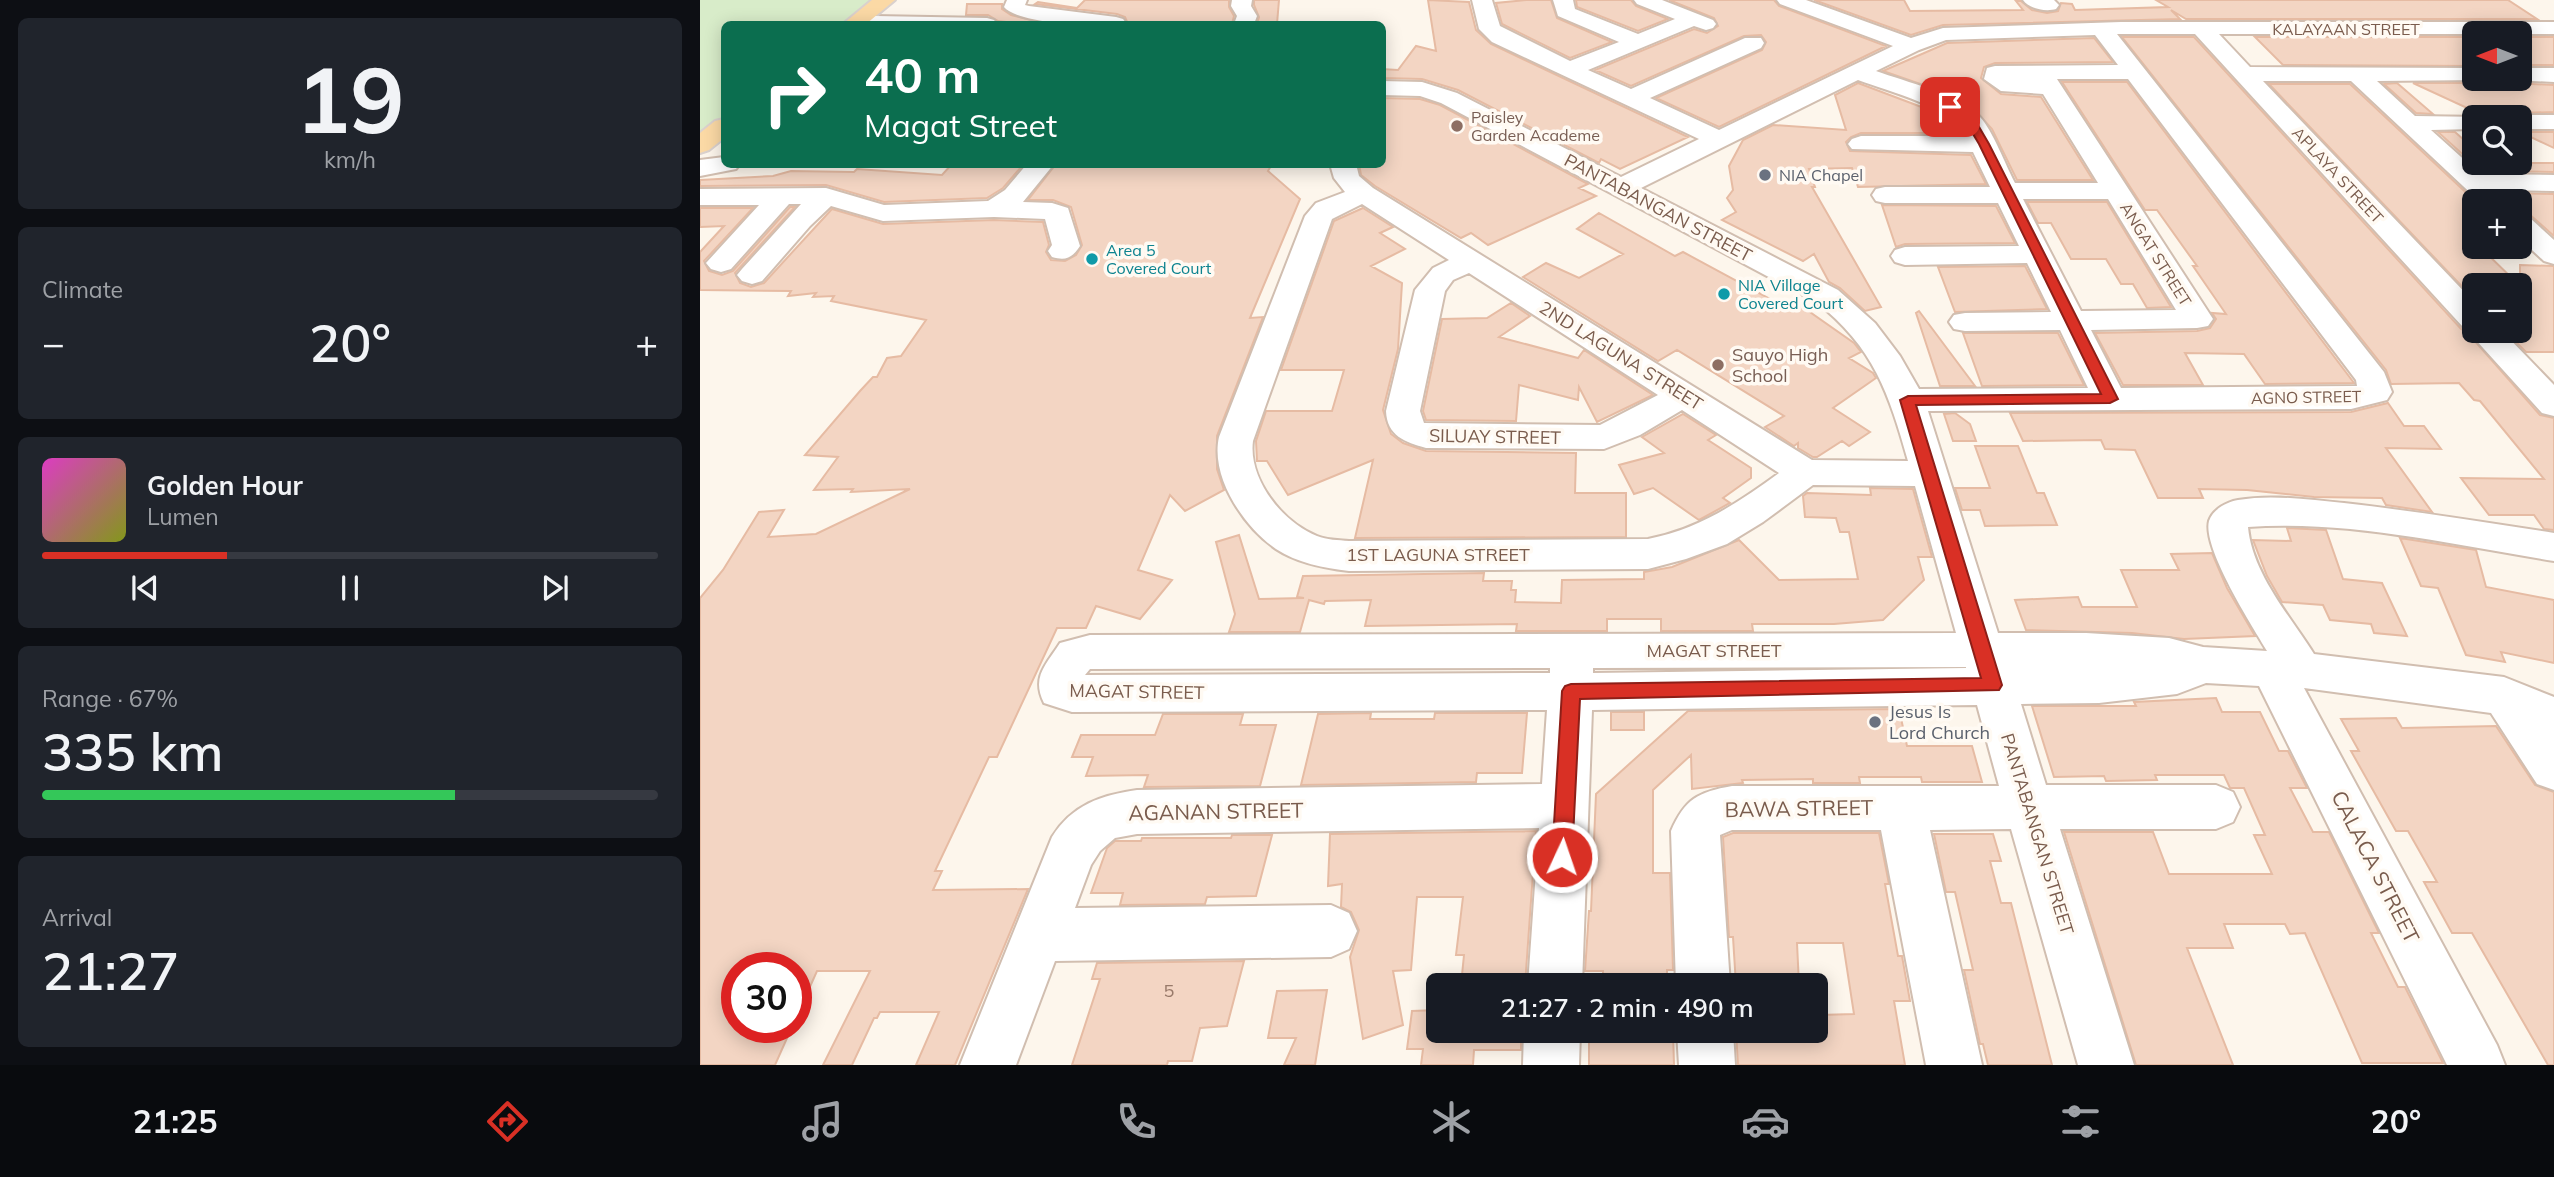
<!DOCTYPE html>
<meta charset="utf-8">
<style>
body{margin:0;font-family:Mulish,sans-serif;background:#20242c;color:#f1f3f6;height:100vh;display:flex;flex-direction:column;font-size:26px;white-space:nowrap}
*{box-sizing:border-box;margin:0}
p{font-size:23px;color:#9ea1a6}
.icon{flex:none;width:38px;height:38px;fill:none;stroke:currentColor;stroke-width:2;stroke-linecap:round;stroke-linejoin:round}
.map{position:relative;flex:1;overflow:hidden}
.sheet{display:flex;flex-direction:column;gap:18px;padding:18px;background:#0d0f14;width:700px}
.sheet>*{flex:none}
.hud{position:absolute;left:21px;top:21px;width:665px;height:147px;border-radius:10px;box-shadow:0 4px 18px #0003;background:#0b6e4f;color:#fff;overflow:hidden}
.needle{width:46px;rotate:270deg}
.buttons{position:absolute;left:1762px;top:21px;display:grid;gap:14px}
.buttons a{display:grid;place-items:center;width:70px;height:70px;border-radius:10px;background:#171b24;box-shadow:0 4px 18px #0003;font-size:35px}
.speed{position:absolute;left:21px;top:952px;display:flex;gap:14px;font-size:35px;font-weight:700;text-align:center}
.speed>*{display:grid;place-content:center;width:91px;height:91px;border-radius:50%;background:#171b24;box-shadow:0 4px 18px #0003;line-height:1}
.speed .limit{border:10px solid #d22;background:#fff;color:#111}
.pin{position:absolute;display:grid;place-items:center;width:60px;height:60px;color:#fff;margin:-30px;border-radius:14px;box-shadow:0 4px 10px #0006}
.me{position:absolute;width:77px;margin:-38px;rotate:3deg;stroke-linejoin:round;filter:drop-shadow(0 0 5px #0008)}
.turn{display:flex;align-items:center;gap:24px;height:147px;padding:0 28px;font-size:32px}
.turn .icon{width:91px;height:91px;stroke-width:2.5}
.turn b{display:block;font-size:49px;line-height:60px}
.big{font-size:52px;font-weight:600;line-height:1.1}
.sheet .card{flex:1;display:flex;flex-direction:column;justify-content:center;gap:10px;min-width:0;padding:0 24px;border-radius:10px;background:#20242c}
.sheet .dial{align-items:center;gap:0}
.dial b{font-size:91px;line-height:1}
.song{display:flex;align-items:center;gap:21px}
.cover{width:84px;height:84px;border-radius:10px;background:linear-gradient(135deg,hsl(310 70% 55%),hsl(70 70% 35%))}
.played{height:7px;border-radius:4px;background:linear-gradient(90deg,#d93025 30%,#363941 30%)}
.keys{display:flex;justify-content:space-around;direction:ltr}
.heat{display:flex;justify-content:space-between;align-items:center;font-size:38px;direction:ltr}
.charge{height:10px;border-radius:5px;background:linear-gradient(90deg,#34c759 67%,#363941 0)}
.trip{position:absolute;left:726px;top:973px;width:402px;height:70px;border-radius:10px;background:#171b24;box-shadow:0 4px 18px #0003;font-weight:600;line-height:70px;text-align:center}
.menu{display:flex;height:112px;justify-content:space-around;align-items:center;background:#090b0e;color:#9ea1a6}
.menu .icon{width:49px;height:49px}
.menu .active{color:#d93025}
.menu b{font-size:32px;color:#f1f3f6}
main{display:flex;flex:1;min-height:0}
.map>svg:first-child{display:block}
.green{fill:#d8ecc9}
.building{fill:#f3d5c3;stroke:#e6bba3;stroke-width:2}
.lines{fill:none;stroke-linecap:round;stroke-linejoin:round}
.minor-casing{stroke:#d1beb0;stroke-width:4}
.major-casing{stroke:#dad1cd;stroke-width:4}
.minor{fill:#fff;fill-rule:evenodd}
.major{fill:#fbd9a5;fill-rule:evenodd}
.route{fill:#d93025;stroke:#8d1f18;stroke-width:2}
.education-dot{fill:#8d6e63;stroke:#fffaf3;stroke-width:2.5}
.worship-dot{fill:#6b7280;stroke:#fffaf3;stroke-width:2.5}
.culture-dot{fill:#0f9aa8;stroke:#fffaf3;stroke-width:2.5}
.labels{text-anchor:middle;stroke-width:7;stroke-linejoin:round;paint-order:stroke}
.far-street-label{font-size:16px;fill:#7a5c4d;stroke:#fffaf3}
.far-education-label{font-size:16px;fill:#785e54;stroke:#fffaf3;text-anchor:start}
.far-worship-label{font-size:16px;fill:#5b616d;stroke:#fffaf3;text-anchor:start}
.far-culture-label{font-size:16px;fill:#0d838f;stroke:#fffaf3;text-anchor:start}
.street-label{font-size:18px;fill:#7a5c4d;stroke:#fffaf3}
.education-label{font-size:18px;fill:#785e54;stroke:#fffaf3;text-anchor:start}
.worship-label{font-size:18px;fill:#5b616d;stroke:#fffaf3;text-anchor:start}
.near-number-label{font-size:18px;fill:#987a6a}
.near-street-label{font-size:21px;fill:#7a5c4d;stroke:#fffaf3}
</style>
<main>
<section class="sheet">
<div class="card dial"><b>19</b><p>km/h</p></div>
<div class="card"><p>Climate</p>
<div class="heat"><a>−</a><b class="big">20°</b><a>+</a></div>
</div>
<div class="card">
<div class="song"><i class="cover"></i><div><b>Golden Hour</b><p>Lumen</p></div></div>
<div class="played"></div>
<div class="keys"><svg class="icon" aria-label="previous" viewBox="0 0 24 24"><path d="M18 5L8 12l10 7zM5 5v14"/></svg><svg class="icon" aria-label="pause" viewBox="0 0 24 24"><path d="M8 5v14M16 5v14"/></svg><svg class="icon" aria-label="next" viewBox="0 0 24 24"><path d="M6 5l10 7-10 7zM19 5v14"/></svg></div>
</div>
<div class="card"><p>Range · 67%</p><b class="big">335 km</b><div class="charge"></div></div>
<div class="card"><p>Arrival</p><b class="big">21:27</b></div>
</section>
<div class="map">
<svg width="1854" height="1065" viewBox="0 0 1854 1065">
<rect width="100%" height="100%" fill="#fdf6ec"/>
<path class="green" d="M0 0H177L145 24H24V118L0 137Z"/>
<path class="building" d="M385 0H529V7L534 16 532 24H428L425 17 417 14 335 4 338 2 377 8Z
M554 0H579L577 24H557L559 17 554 5Z
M728 0 769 2 776 30 791 44 988 137 920 169 901 159 899 163 758 90 722 79 682 78V69L698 70 716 46 736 51Z
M826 0H851L857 18 912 42 870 58 802 24 796 3Z
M876 0H931L936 6 968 19 938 31 877 7Z
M969 0H1074L1079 6 1186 46 1019 127 956 98 1062 50 1066 42 1061 35 1044 36 931 86 895 70 994 29 1007 33 1018 26 1014 18Z
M1114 0H1204L1210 11 1323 10 1316 1H1321L1332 10 1347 13 1358 11 1361 3 1372 4 1375 10 1468 7 1456 0H1808L1837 19H1486L1471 10 1480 19 1243 25 1211 35Z
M267 4H302V9L311 15 349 24H323L298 21 288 15H266Z
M1422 37H1494L1761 329 1766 331 1840 415 1854 418V530L1844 529 1834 515H1789L1761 478 1844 479 1780 401 1774 400 1759 383 1691 384 1686 370Z
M1555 37H1774V66L1583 65Z
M1820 37H1854V65H1820Z
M1394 38 1413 62 1295 63 1284 67 1281 78 1301 94 1341 97 1393 180H1317L1292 129 1272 107 1246 93 1183 71 1247 43Z
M1784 79H1810L1812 83 1854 85V112L1780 114 1713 83H1782Z
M1362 82H1427L1654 383 1565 384 1544 354 1485 353 1503 385H1423L1395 333 1497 331 1510 328 1516 319 1512 313 1526 314 1493 266H1497L1457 210H1445Z
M1158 83 1232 111 1246 118 1261 133H1161L1151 137 1146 142 1150 151 1271 155 1286 184 1158 187 1152 168 1109 169 1115 187H1112L1181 307 1165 311 1140 288 1129 282 1114 254 1103 261 1022 220 1036 212 1027 198 1033 190 1029 166 1043 140 1073 125 1146 130 1135 95Z
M1697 83 1733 114 1716 113 1684 84Z
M1569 84H1650L1775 201 1774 247H1780L1819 285H1774V299Z
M682 98 720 99 740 105 888 184 879 188 896 196 788 245 771 233 761 238 675 186 661 175 659 164H682Z
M1738 132H1755L1774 149V163H1854V172L1781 171Z
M1820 132H1854V148Z
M252 164 322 166 303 188 287 198 184 202 126 185 0 186V180L73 176 91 171 154 172 157 169 242 175Z
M356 164H572L568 171 600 199 550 318 563 317 517 436V469L524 490 485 511 470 495 438 570 472 580 440 619 396 606 386 628H357L297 757H289L235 871H242L233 890 328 889 255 1065H216L239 1012H180L177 1018H174L152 1065H123L170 971H117L96 1018V968H37V1027H92L75 1065H0V598L23 570 59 512 84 510 68 537 116 534 210 489 151 492 153 489 114 490 138 457 105 455 160 391 173 377H177L187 358 201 356 226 320 131 301 134 296 113 297 116 293 88 296 91 291 0 290V252L24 226 0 227V208H53L4 261 9 271 22 275 33 271 90 207H95L35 273 40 283 51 287 64 283 132 209 183 224 294 220 343 222 349 245 346 252 351 260 365 261 376 255 382 245 371 207 353 200H328Z
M1804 193 1854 194V236L1829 214H1820V201H1810Z
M1327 202H1407L1471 307 1447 308 1433 284H1421L1406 259H1371L1351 223H1338Z
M1182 205 1296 206 1315 243 1205 244 1196 247Z
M663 208 693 227 680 233 705 249 671 266 702 283 698 349 683 410 691 434 703 443 726 451 876 453 875 493H926V537L655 538 673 460 588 495 567 461H557L556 441 566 411H632L644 370H581L634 221Z
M899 213 975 256 983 252 1083 306 1094 301 1154 343 1161 352 1149 358 1173 373 1176 378 1133 408 1170 432 1149 446 1142 441 1117 457H1113L1098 448V443L1094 446 1065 427 1084 416 977 350 958 361 823 277 846 263 879 278 923 254 877 229Z
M1820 265 1854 266V352H1826L1805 331H1820Z
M1325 266 1347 309 1255 312 1238 267Z
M811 303 830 316 799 337 878 358 884 350 953 395 897 422 879 387 878 400 819 385 816 421 726 420 723 411 742 319 787 318Z
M1219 311 1275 386H1240L1216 313Z
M1263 333H1358L1384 385 1282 386Z
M1688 403 1704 426H1724L1741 449 1686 448 1732 512 1686 505 1682 498 1614 497 1547 490 1499 489 1503 498H1458L1435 450 1405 449 1401 440 1323 441 1310 413 1651 412Z
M1255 413 1270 424 1276 441H1253L1244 414Z
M983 414 1016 435 1008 440 1051 468V478L1023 498 1030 503 999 520 953 488 934 494 919 465 964 453 942 437Z
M1275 446H1318L1337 493H1344L1357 525 1285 526 1280 510H1262L1255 488H1290Z
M1170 488 1213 489 1232 557H1218L1224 580 1183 620 1134 624H1052L1053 631H961V619H907V631H816L817 624 665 626 671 600 625 601 624 604 609 600 600 632H529L535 614 516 542 539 535 559 599 604 598 597 597 603 576 784 573 783 581H812L811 590H816L815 602 861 603 862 580 944 579V572L972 567 1039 540 1079 580 1158 579 1149 532H1140L1136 518 1105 517 1103 496 1107 493 1171 495Z
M1587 528 1626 530 1643 579 1682 583 1707 636 1674 633 1671 624 1630 620 1623 605 1582 602 1567 576 1553 540 1591 541Z
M1700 538 1776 550 1786 587 1854 600V663L1801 652 1805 662 1766 655 1738 588 1721 586Z
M1512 553 1527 588 1555 636 1484 639 1432 633 1326 630 1315 600 1378 597 1382 607H1437L1421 570H1479L1471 554Z
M1516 698 1522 712H1560L1579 751H1588L1607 788H1590L1613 832H1629L1679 933H1671L1698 987H1705L1743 1063H1662L1605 933 1590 934 1585 924H1524L1533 948H1487L1533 1065H1436L1364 832H1453L1469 874H1572L1554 835H1565L1544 788H1530L1524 775H1455L1457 780 1406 781 1404 776 1354 777 1332 706H1436L1434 702Z
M1199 709 1207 746H1272L1282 782H1222L1221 777H1159L1160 783H1113V779L1042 780 1043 783 992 789 991 755 953 790V873H970L973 970H967V985H903V971H885L889 911H891L896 794 988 711Z
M911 712H944V730H911Z
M671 713 670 719H734L735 713H827L822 773H777L776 782 601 785 618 714Z
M463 714H543L540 725H576L560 786 444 787 448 775 386 776 393 757H372L381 735H455Z
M1696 718 1702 728 1796 726 1835 785 1854 792V1065H1848L1772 933H1752L1724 882H1737L1708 831H1696L1651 751H1659L1641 719Z
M836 831 825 985H761L764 955H756L763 897H717L711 970 693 971 703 1025 663 1039 650 957 659 930 651 912 641 907 642 884 628 886 630 834Z
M1033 833H1179L1189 884H1185L1198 956H1202L1210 1001H1194L1205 1065H1038L1036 1031H1123L1120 1015 1154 1014 1143 943H1097L1099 985H1036L1033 937H1029L1023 837Z
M1234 834H1293L1301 861H1290L1301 903H1311L1352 1065H1288L1283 1044H1280L1264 970H1273L1255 892H1246Z
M532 835H572L556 896 507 897 505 904 420 905 423 893H391L407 848 415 841H441L442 838H531Z
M544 961 527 1026 500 1028 492 1061H468L467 1065H372L400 979H392L397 963Z
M627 990 615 1065H584L596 1038H568L577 991Z
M738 1010V1031H821V1050H774L773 1065H721L723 1049H707L712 1011Z
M889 1031H973L974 1065H889Z"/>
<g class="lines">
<defs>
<path id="minor" d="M307 0H327L325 5 329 6 416 17 423 19 426 23C407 29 317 24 304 7Z
M532 0H552L551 6 557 16 554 24H534L537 16 531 6Z
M772 0H792L800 26 870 61 919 42 858 16 853 0H873L875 9 938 34 975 19 937 4 934 0H962L1013 20 1016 24 1013 28 1006 30 994 26 888 70 931 89 1045 38H1061L1064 43 1061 48 950 98 1019 130 1193 46 1080 4 1077 0H1106L1211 38 1243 28 1421 22H1854V34H1519L1550 67 1774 68V79L1782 80 1677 81 1715 116 1783 117H1774V129L1731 130 1780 174 1854 175V191L1798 190 1807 201H1779L1651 81H1563L1774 302V331H1802L1854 385V416L1842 413 1774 338 1769 331 1771 329 1763 327 1495 34H1417L1684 372 1692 392 1687 400 1651 409 1228 411 1298 633H1386L1469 638 1503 647 1567 651C1552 626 1502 548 1509 521 1513 509 1527 502 1538 500 1573 494 1609 500 1644 503 1714 511 1784 522 1854 533V561C1754 545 1649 520 1548 527 1552 573 1590 616 1614 654L1804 677 1854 697V790L1837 784 1791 713 1604 688 1797 1045 1805 1065H1747L1559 686 1506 683 1477 694 1399 703 1321 704 1346 785H1516L1533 792 1540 807 1533 822 1516 829H1360L1434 1065H1378L1311 829 1230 830 1282 1065H1226L1181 830H1032L1020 835 1030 985H976L971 831C985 799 998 792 1032 786H1299L1277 705 892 710 882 985H828L839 828 437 834 415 838 400 851 391 865 375 908 631 905 649 913 657 931 649 949 631 957 355 961 316 1065H260L352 837C372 805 401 795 437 790L842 784 847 710 372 712 344 703C331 677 346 665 360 643L390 635 1256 633 1215 486 1113 485 1063 522 1027 544 986 559 948 569 649 571C624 568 597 563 576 549 544 527 510 477 519 437L605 216 616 203 645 192 634 178 630 164H656L659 176 673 188 1112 460 1208 461C1189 394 1174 347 1116 302L741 103 720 96 682 95V81L722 82 757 93 921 177 999 139 792 42 779 29ZM1395 35 1418 65 1295 66 1287 68 1284 79 1301 91 1343 94 1398 183H1315C1305 164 1293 131 1280 117 1258 94 1206 82 1176 71L1219 50 1246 40ZM1357 79H1428L1656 380 1657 386 1421 388 1391 330 1497 328 1508 326 1513 319ZM1158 80C1189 92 1251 106 1266 136H1161L1152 139 1148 144 1152 149 1273 152 1290 187H1185L1176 189 1172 195 1176 201 1185 203H1298L1319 246 1205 247 1195 250 1191 256 1195 262 1205 265 1327 263 1351 312 1265 313 1254 315 1249 322 1254 329 1265 331 1360 330 1388 388 1219 389 1200 356 1175 323 1138 290 941 188ZM1323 199H1408L1476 310 1381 311ZM662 204 749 260 733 268 715 290 686 411C687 436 705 442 726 448L904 449 940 435 982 410 1079 473C1038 503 999 529 948 539L649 541C638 540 627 540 617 536 582 522 548 479 553 441L632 219ZM769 273 958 395 900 425 724 423 720 411 745 291 753 280ZM1266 667V668L893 673V668ZM850 668V673L385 675 390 669Z
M1323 0H1354L1359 5 1356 9C1346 12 1329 9 1323 0Z
M174 16 287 18 294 20 297 24H165L164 22 167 18Z
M1820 68H1854V82L1812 80 1820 79Z
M1820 115H1854V129H1820V117H1811Z
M24 157V164H40L36 169 0 176V160Z
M327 164H354L323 202 352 203 368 208 380 246C372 258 366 261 352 257L348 251 352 245 345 219 294 217 183 221 131 206 110 226 62 281 52 284 42 281 37 275 42 269 101 204H89L31 269 21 272 11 269 6 263 59 205H0V189L126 188 184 205 288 201 305 190Z
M1820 216 1830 218 1854 240V264L1844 261 1820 239Z
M824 1031H880L879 1065H823Z
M977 1031H1033L1035 1065H979Z"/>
<path id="major" d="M172 0H195L166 24H143Z
M24 119V138L9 150 0 153V133L15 121Z"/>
</defs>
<use href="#minor" class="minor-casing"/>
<use href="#major" class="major-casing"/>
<use href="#minor" class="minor"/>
<use href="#major" class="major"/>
</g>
<path class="route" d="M1250 105 1275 120 1289 144 1418 399 1410 403 1216 405 1302 685 1299 690 880 699 872 857 869 864 862 867 855 864 852 857 862 691 865 686 871 684 1281 678 1200 400 1208 396 1401 394 1279 144 1267 124 1246 110 1245 107Z"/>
<g class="education-dot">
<circle cx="757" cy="126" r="7"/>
<circle cx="1018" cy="365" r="7"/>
</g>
<g class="worship-dot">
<circle cx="1065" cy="175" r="7"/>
<circle cx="1175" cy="722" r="7"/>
</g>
<g class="culture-dot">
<circle cx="392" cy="259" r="7"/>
<circle cx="1024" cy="294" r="7"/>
</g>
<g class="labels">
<g class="far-street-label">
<text x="1646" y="35">KALAYAAN STREET</text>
<text transform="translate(1638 175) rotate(47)" y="6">APLAYA STREET</text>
<text transform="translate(1456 254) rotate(58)" y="6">ANGAT STREET</text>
<text transform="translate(1606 397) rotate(-1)" y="6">AGNO STREET</text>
</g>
<g class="far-education-label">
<text x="771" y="123">Paisley<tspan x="771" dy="18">Garden Academe</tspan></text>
</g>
<g class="far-worship-label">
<text x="1079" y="181">NIA Chapel</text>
</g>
<g class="far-culture-label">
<text x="406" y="256">Area 5<tspan x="406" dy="18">Covered Court</tspan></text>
<text x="1038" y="291">NIA Village<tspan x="1038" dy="18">Covered Court</tspan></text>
</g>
<g class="street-label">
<text transform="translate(958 208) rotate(28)" y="6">PANTABANGAN STREET</text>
<text transform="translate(921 356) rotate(32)" y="6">2ND LAGUNA STREET</text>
<text transform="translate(795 437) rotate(1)" y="6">SILUAY STREET</text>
<text x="738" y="561">1ST LAGUNA STREET</text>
<text x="1014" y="657">MAGAT STREET</text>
<text transform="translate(437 692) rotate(1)" y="6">MAGAT STREET</text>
<text transform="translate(1337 834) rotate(73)" y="6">PANTABANGAN STREET</text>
</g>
<g class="education-label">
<text x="1032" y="361">Sauyo High<tspan x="1032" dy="21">School</tspan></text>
</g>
<g class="worship-label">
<text x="1189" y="718">Jesus Is<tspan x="1189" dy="21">Lord Church</tspan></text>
</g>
<g class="near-number-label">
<text x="469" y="997">5</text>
</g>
<g class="near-street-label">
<text transform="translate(1099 809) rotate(-1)" y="7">BAWA STREET</text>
<text transform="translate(516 812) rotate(-1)" y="7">AGANAN STREET</text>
<text transform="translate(1675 867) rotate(63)" y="7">CALACA STREET</text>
</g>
</g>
</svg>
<div class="buttons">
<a><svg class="needle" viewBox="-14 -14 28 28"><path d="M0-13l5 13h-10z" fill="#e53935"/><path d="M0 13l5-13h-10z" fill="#9ea1a6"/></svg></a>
<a><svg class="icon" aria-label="search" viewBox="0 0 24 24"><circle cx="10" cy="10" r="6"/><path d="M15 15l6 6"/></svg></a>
<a>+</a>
<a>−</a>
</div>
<div class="speed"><div class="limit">30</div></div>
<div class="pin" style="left:1250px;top:107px;background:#d93025"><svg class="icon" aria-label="arrive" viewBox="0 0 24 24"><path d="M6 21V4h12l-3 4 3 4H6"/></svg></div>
<svg class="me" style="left:862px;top:857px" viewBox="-20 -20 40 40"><circle r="17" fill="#d93025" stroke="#fff" stroke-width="3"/><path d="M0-11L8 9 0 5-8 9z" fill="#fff"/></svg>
<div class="trip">21:27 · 2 min · 490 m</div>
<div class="hud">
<div class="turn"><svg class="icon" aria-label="right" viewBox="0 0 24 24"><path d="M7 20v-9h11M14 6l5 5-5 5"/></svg><div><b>40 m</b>Magat Street</div></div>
</div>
</div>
</main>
<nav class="menu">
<b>21:25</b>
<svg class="icon active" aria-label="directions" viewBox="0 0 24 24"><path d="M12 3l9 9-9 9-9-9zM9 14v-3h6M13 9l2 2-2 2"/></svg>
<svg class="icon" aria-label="music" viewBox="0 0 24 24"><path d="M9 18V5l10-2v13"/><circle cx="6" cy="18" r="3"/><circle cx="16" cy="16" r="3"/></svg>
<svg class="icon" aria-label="phone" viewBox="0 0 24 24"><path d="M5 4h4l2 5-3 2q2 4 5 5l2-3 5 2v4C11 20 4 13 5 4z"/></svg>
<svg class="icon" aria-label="climate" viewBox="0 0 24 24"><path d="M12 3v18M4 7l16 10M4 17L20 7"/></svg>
<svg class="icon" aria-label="car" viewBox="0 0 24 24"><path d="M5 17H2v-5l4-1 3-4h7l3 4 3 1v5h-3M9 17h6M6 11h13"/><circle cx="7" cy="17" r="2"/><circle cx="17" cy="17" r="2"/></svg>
<svg class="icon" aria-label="filters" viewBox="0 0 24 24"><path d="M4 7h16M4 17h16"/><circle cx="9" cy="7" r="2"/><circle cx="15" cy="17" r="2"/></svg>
<b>20°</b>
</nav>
